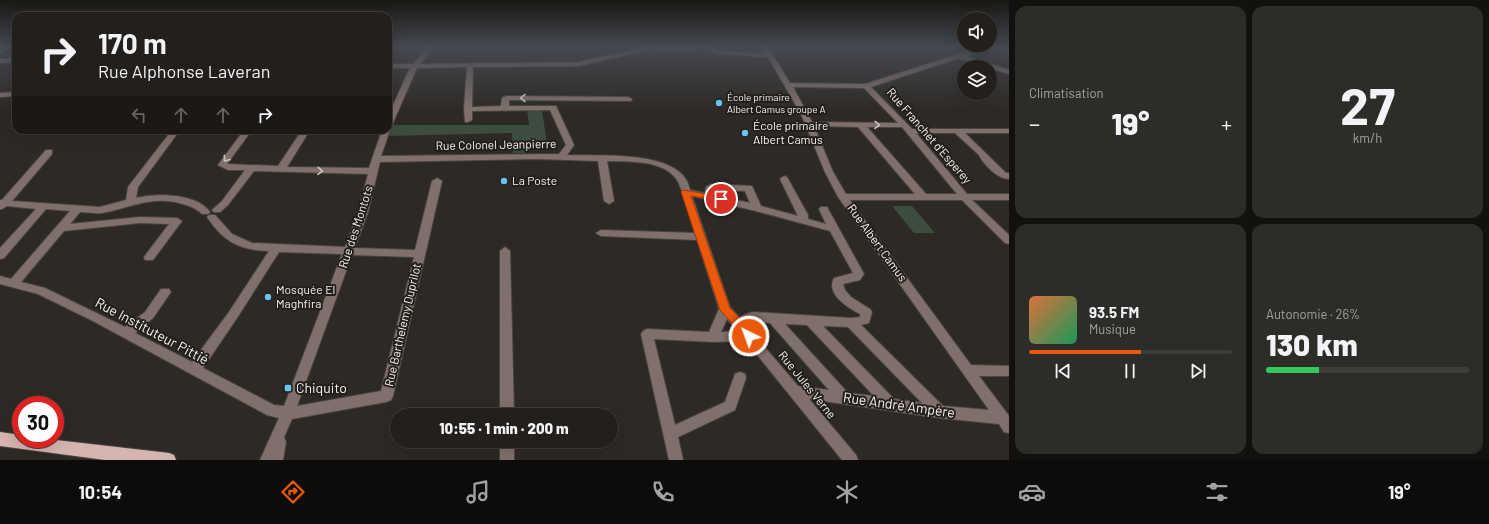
<!DOCTYPE html>
<html lang="fr">
<meta charset="utf-8">
<style>
body{margin:0;font-family:Barlow,sans-serif;background:#2e2c29;color:#f1f3f6;height:100vh;display:flex;flex-direction:column;font-size:15px;white-space:nowrap}
*{box-sizing:border-box;margin:0}
p{font-size:13px;color:#a2a2a3}
.icon{flex:none;width:22px;height:22px;fill:none;stroke:currentColor;stroke-width:2;stroke-linecap:round;stroke-linejoin:round}
.map{position:relative;flex:1;overflow:hidden}
.sheet{display:flex;flex-direction:column;gap:6px;padding:6px;background:#13110f;width:480px}
.sheet>*{flex:none}
.banner{position:absolute;left:12px;top:12px;width:380px;height:122px;border-radius:12px;box-shadow:0 4px 16px #0002,0 0 0 1px #3f3d3b;background:#221f1c;color:#f1f3f6;overflow:hidden}
.controls{position:absolute;left:957px;top:12px;display:grid;gap:8px}
.controls a{display:grid;place-items:center;width:40px;height:40px;border-radius:50%;background:#221f1c;box-shadow:0 4px 16px #0002,0 0 0 1px #3f3d3b;font-size:20px}
.speed{position:absolute;left:12px;top:396px;display:flex;gap:8px;font-size:20px;font-weight:700;text-align:center}
.speed>*{display:grid;place-content:center;width:52px;height:52px;border-radius:50%;background:#221f1c;box-shadow:0 4px 16px #0002,0 0 0 1px #3f3d3b;line-height:1}
.speed .limit{border:6px solid #d22;background:#fff;color:#111}
.pin{position:absolute;display:grid;place-items:center;width:34px;height:34px;color:#fff;margin:-17px;border:2px solid #fff;border-radius:50%;box-shadow:0 1px 4px #0007}
.me{position:absolute;width:44px;margin:-22px;rotate:318deg;stroke-linejoin:round;filter:drop-shadow(0 0 3px #0008)}
.turn{display:flex;align-items:center;gap:14px;height:84px;padding:0 20px;font-size:18px}
.turn .icon{width:52px;height:52px;stroke-width:2.5}
.turn b{display:block;font-size:28px;line-height:34px}
.lanes{display:flex;align-items:center;height:38px;padding:0 20px;background:#0003;justify-content:center;gap:20px;direction:ltr}
.lanes .off{opacity:.35}
.big{font-size:30px;font-weight:800;line-height:1.1}
.sheet .widget{flex:1;display:flex;flex-direction:column;justify-content:center;gap:6px;min-width:0;padding:0 14px;border-radius:12px;background:#2e2c29}
.sheet .dial{align-items:center;gap:0}
.dial b{font-size:52px;line-height:1}
.song{display:flex;align-items:center;gap:12px}
.cover{width:48px;height:48px;border-radius:6px;background:linear-gradient(135deg,hsl(20 70% 55%),hsl(150 70% 35%))}
.played{height:4px;border-radius:2px;background:linear-gradient(90deg,#ea580c 55%,#3f3d3b 55%)}
.keys{display:flex;justify-content:space-around;direction:ltr}
.heat{display:flex;justify-content:space-between;align-items:center;font-size:22px;direction:ltr}
.charge{height:6px;border-radius:3px;background:linear-gradient(90deg,#34c759 26%,#3f3d3b 0)}
.sheet .tiles{flex:1;display:grid;gap:6px;grid-template-columns:repeat(2,1fr)}
.trip{position:absolute;left:390px;top:408px;width:228px;height:40px;border-radius:20px;background:#221f1c;box-shadow:0 4px 16px #0002,0 0 0 1px #3f3d3b;font-weight:800;line-height:40px;text-align:center}
.menu{display:flex;height:64px;justify-content:space-around;align-items:center;background:#0e0c0b;color:#a2a2a3}
.menu .icon{width:28px;height:28px}
.menu .selected{color:#ea580c}
.menu b{font-size:18px;color:#f1f3f6}
main{display:flex;flex:1;min-height:0}
.map>svg:first-child{display:block}
.green{fill:#3c4d3d}
.lines{fill:none;stroke-linecap:round;stroke-linejoin:round}
.minor-casing{stroke:#494541;stroke-width:2}
.major-casing{stroke:#494541;stroke-width:2}
.minor{fill:#80706d;fill-rule:evenodd}
.major{fill:#d6b5b0;fill-rule:evenodd}
.oneway{stroke:#cbc4c2}
.route{fill:#ea580c;stroke:#983908}
.poi-dot{fill:#65c5ee;stroke:#23201b;stroke-width:1.5}
.labels{text-anchor:middle;stroke-width:4;stroke-linejoin:round;paint-order:stroke}
.far-poi-label{font-size:10px;fill:#f4f2ef;stroke:#23201b;text-anchor:start}
.poi-label{font-size:12px;fill:#f4f2ef;stroke:#23201b;text-anchor:start}
.street-label{font-size:12px;fill:#f4f2ef;stroke:#23201b}
.near-street-label{font-size:14px;fill:#f4f2ef;stroke:#23201b}
.near-poi-label{font-size:14px;fill:#f4f2ef;stroke:#23201b;text-anchor:start}
</style>
<main>
<div class="map">
<svg width="1009" height="460" viewBox="0 0 1009 460">
<rect width="100%" height="100%" fill="#2d2925"/>
<path class="green" d="M527 110H542L547 144 524 145 525 153H513L512 133 388 136 393 125H529Z
M892 206H912L935 233H914Z"/>
<g class="lines">
<defs>
<path id="minor" d="M2 47H9L0 54V49Z
M428 47H434L420 64 578 62 646 47H711L718 50 765 53 762 47H768L790 83 865 84 981 47H990L966 56 1009 70V74L959 58 871 87 912 129H1009V133H965L1006 173H1009V179C998 179 984 165 979 155L955 133H916L967 194H1009V200H972L1009 235V244L1005 243 962 200H850L971 365 1009 366V376H979L1009 416V433L1004 432 999 424 940 418 809 399 856 455 858 460H842L746 341 713 342 654 339 675 425 725 402 735 374 740 372 745 374 746 378 735 410 678 437 683 460H669L641 334 643 331 647 329 709 332 719 309 697 240 601 236 596 233 601 230 695 233C691 221 683 190 677 180 663 159 628 162 607 161L614 201 609 204 604 201 598 161 537 159 380 162 368 212 355 248 415 250 432 181 437 178 442 181 393 396 391 400 386 402 292 419 284 437 286 442 283 460H260L279 418 267 415 93 321 38 294 0 284V276L11 279 70 211 46 209 4 258 0 259V248L36 209 7 206 2 209H0V200H2L46 150H52V154L12 201 100 207 126 200 128 187 172 130H180L138 187 136 198C155 193 197 193 210 212L208 214H202C198 210 194 208 189 206 156 193 133 207 102 213 95 214 87 212 80 212L70 224 140 217 177 218 182 221 153 260H145L144 257 169 224 140 223 64 231 21 282 45 288 125 327 145 312 161 289H169L171 292 153 318 135 333 192 362 229 312 269 251C239 250 224 242 207 217L209 215H215L232 234 252 243 345 247 358 212 368 174 254 171 228 205 220 212H214L212 210 222 201 245 170H228L218 165 244 130H252L227 164 278 166 302 130H310L287 167 369 168 382 130H388V128L390 130 381 156 559 154 566 145 550 110 472 111V120L468 122H465L464 109 467 67 417 68 392 125 388 127V116L410 68H388V64H413ZM703 47 717 54 768 57 801 114 825 172 838 197 989 410 943 406 861 325 869 323 872 312 870 309 851 297 845 290 843 284 860 280 864 274 827 207H821L819 209 826 224 808 219V215L787 177 784 176 780 179 798 216 761 206 752 186 711 184 706 187 705 193 690 190C689 186 688 182 685 178 666 151 598 156 567 155L574 145 556 106H509V100L631 101 632 99 628 97 506 96 502 98 501 106 472 107 473 67 578 66 650 50 688 52ZM793 87 864 88 898 123 812 122ZM814 126 858 127 915 194H846L833 172ZM867 127H902L957 194H926ZM715 190 745 191 750 203 714 195ZM692 196 756 211 830 231 853 273 834 278C825 294 849 308 860 314V317L851 318 752 312 739 317 730 307ZM279 252 342 254 284 406 274 405 203 368 237 318ZM352 255 414 257 381 391 297 406ZM727 319 738 331 721 332ZM752 322 770 323 829 390 798 386 745 324ZM785 324 807 325 874 396 848 393ZM823 326 848 327 922 403 894 399Z
M16 58V62L0 63V59Z
M16 92V96L0 97V93Z
M505 247 510 251 514 415H500V251Z
M500 441H514V460H500Z"/>
<path id="major" d="M0 432 21 435V439H47L169 453 174 455 176 460H105L0 446Z"/>
</defs>
<use href="#minor" class="minor-casing"/>
<use href="#major" class="major-casing"/>
<use href="#minor" class="minor"/>
<use href="#major" class="major"/>
</g>
<defs><path id="oneway-chevron" d="M-2-3.5L2.5 0L-2 3.5" fill="none" stroke-width="1.6" stroke-linecap="round" stroke-linejoin="round"/></defs>
<g class="oneway">
<use href="#oneway-chevron" transform="translate(523 98) rotate(180)"/>
<use href="#oneway-chevron" transform="translate(877 125) rotate(1)"/>
<use href="#oneway-chevron" transform="translate(226 159) rotate(127)"/>
<use href="#oneway-chevron" transform="translate(320 171) rotate(3)"/>
</g>
<linearGradient id="sky" x2="0" y2="1"><stop stop-color="#191714"/><stop offset="0.42" stop-color="#464951"/><stop offset="1" stop-color="#464951" stop-opacity="0"/></linearGradient>
<rect width="1009" height="111" fill="url(#sky)"/>
<path class="route" d="M683 190 721 196 725 199 721 201 691 196 730 308 753 332 755 336 753 339H746L720 310 681 192Z"/>
<g class="poi-dot">
<circle cx="719" cy="103" r="4"/>
<circle cx="745" cy="133" r="4"/>
<circle cx="504" cy="181" r="4"/>
<circle cx="268" cy="297" r="4"/>
<rect x="284" y="384" width="8" height="8" rx="2"/>
</g>
<g class="labels">
<g class="far-poi-label">
<text x="727" y="101">École primaire<tspan x="727" dy="12">Albert Camus groupe A</tspan></text>
</g>
<g class="poi-label">
<text x="753" y="130">École primaire<tspan x="753" dy="14">Albert Camus</tspan></text>
<text x="512" y="185">La Poste</text>
<text x="276" y="294">Mosquée El<tspan x="276" dy="14">Maghfira</tspan></text>
</g>
<g class="street-label">
<text transform="translate(929 136) rotate(49)" y="4">Rue Franchet d'Esperey</text>
<text transform="translate(496 145) rotate(-1)" y="4">Rue Colonel Jeanpierre</text>
<text transform="translate(356 227) rotate(-72)" y="4">Rue des Montots</text>
<text transform="translate(877 243) rotate(54)" y="4">Rue Albert Camus</text>
<text transform="translate(403 325) rotate(-77)" y="4">Rue Barthelemy Duprilot</text>
<text transform="translate(807 385) rotate(51)" y="4">Rue Jules Verne</text>
</g>
<g class="near-street-label">
<text transform="translate(152 331) rotate(28)" y="5">Rue Instituteur Pittié</text>
<text transform="translate(899 405) rotate(8)" y="5">Rue André Ampère</text>
</g>
<g class="near-poi-label">
<text x="296" y="393">Chiquito</text>
</g>
</g>
</svg>
<div class="controls">
<a><svg class="icon" aria-label="sound" viewBox="0 0 24 24"><path d="M4 9h4l5-4v14l-5-4H4zM17 9q2 3 0 6"/></svg></a>
<a><svg class="icon" aria-label="layers" viewBox="0 0 24 24"><path d="M12 4l9 5-9 5-9-5zM3 14l9 5 9-5"/></svg></a>
</div>
<div class="speed"><div class="limit">30</div></div>
<div class="pin" style="left:721px;top:199px;background:#d93025"><svg class="icon" aria-label="arrive" viewBox="0 0 24 24"><path d="M6 21V4h12l-3 4 3 4H6"/></svg></div>
<svg class="me" style="left:749px;top:336px" viewBox="-20 -20 40 40"><circle r="17" fill="#ea580c" stroke="#fff" stroke-width="3"/><path d="M0-11L8 9 0 5-8 9z" fill="#fff"/></svg>
<div class="trip">10:55 · 1 min · 200 m</div>
<div class="banner">
<div class="turn"><svg class="icon" aria-label="right" viewBox="0 0 24 24"><path d="M7 20v-9h11M14 6l5 5-5 5"/></svg><div><b>170 m</b>Rue Alphonse Laveran</div></div>
<div class="lanes"><svg class="icon off" aria-label="left" viewBox="0 0 24 24"><path d="M17 20v-9H6M10 6l-5 5 5 5"/></svg><svg class="icon off" aria-label="ahead" viewBox="0 0 24 24"><path d="M12 20V5M6 11l6-6 6 6"/></svg><svg class="icon off" aria-label="ahead" viewBox="0 0 24 24"><path d="M12 20V5M6 11l6-6 6 6"/></svg><svg class="icon" aria-label="right" viewBox="0 0 24 24"><path d="M7 20v-9h11M14 6l5 5-5 5"/></svg></div>
</div>
</div>
<section class="sheet">
<div class="tiles">
<div class="widget"><p>Climatisation</p>
<div class="heat"><a>−</a><b class="big">19°</b><a>+</a></div>
</div>
<div class="widget dial"><b>27</b><p>km/h</p></div>
<div class="widget">
<div class="song"><i class="cover"></i><div><b>93.5 FM</b><p>Musique</p></div></div>
<div class="played"></div>
<div class="keys"><svg class="icon" aria-label="previous" viewBox="0 0 24 24"><path d="M18 5L8 12l10 7zM5 5v14"/></svg><svg class="icon" aria-label="pause" viewBox="0 0 24 24"><path d="M8 5v14M16 5v14"/></svg><svg class="icon" aria-label="next" viewBox="0 0 24 24"><path d="M6 5l10 7-10 7zM19 5v14"/></svg></div>
</div>
<div class="widget"><p>Autonomie · 26%</p><b class="big">130 km</b><div class="charge"></div></div>
</div>
</section>
</main>
<nav class="menu">
<b>10:54</b>
<svg class="icon selected" aria-label="directions" viewBox="0 0 24 24"><path d="M12 3l9 9-9 9-9-9zM9 14v-3h6M13 9l2 2-2 2"/></svg>
<svg class="icon" aria-label="music" viewBox="0 0 24 24"><path d="M9 18V5l10-2v13"/><circle cx="6" cy="18" r="3"/><circle cx="16" cy="16" r="3"/></svg>
<svg class="icon" aria-label="phone" viewBox="0 0 24 24"><path d="M5 4h4l2 5-3 2q2 4 5 5l2-3 5 2v4C11 20 4 13 5 4z"/></svg>
<svg class="icon" aria-label="climate" viewBox="0 0 24 24"><path d="M12 3v18M4 7l16 10M4 17L20 7"/></svg>
<svg class="icon" aria-label="car" viewBox="0 0 24 24"><path d="M5 17H2v-5l4-1 3-4h7l3 4 3 1v5h-3M9 17h6M6 11h13"/><circle cx="7" cy="17" r="2"/><circle cx="17" cy="17" r="2"/></svg>
<svg class="icon" aria-label="filters" viewBox="0 0 24 24"><path d="M4 7h16M4 17h16"/><circle cx="9" cy="7" r="2"/><circle cx="15" cy="17" r="2"/></svg>
<b>19°</b>
</nav>
